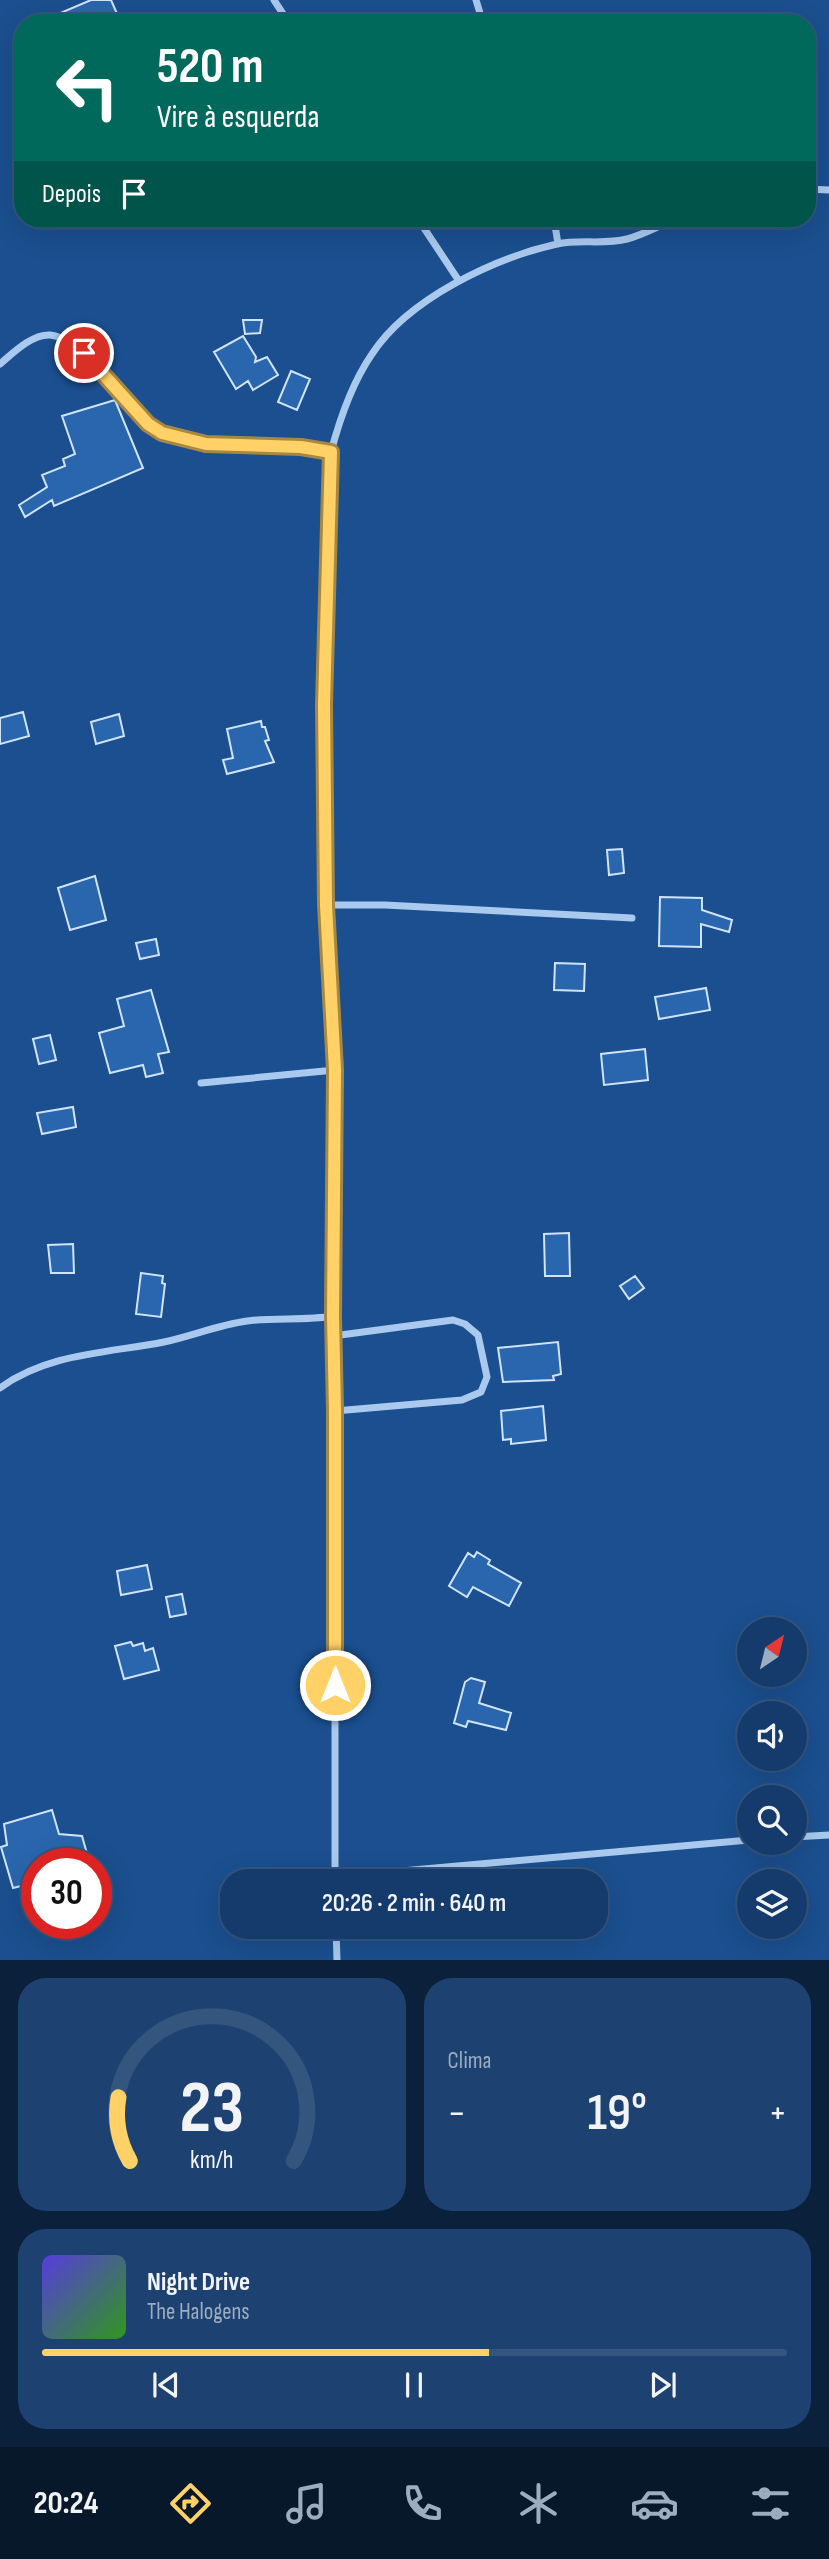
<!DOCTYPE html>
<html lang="pt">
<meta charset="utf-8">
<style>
body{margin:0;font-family:"Sofia Sans Condensed",sans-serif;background:#1d4271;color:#f1f3f6;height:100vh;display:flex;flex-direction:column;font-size:26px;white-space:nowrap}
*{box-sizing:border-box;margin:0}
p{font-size:23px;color:#9dadc1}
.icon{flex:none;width:38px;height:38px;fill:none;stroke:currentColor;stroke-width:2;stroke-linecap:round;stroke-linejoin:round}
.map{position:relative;height:1960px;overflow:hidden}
.drawer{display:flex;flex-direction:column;gap:18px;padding:18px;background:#0b203b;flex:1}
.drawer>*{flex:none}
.top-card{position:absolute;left:14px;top:14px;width:802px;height:214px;border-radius:28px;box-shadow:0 7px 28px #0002,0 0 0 2px #33557e;background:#00695c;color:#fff;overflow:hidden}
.needle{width:46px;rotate:35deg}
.fabs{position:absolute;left:737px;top:1617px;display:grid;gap:14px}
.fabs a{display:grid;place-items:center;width:70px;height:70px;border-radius:50%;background:#143b6b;box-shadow:0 7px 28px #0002,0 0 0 2px #33557e;font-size:35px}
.speed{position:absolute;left:21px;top:1848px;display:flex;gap:14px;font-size:35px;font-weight:700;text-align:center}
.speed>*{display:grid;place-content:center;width:91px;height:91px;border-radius:50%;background:#143b6b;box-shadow:0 7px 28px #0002,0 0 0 2px #33557e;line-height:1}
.speed .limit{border:10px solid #d22;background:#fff;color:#111}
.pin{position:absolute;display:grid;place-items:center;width:60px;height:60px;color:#fff;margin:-30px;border:4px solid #fff;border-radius:50%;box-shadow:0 2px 7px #0007}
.me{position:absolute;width:77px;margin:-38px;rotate:0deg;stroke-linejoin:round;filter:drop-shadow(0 0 5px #0008)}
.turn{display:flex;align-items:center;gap:24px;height:147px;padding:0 28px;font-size:32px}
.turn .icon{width:91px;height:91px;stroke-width:2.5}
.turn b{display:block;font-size:49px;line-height:60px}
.then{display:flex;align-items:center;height:66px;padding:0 28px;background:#0003;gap:14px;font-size:26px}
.big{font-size:52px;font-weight:600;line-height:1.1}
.drawer .tile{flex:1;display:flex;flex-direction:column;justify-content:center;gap:10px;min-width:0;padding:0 24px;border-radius:28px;background:#1d4271}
.drawer .dial{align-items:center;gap:0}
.dial svg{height:182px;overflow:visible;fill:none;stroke:#33557e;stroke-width:7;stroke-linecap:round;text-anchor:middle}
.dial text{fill:#f1f3f6;stroke:none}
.song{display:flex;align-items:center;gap:21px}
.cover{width:84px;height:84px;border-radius:10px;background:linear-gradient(135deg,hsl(250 70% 55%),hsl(110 70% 35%))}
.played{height:7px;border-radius:4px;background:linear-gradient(90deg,#ffd166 60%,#33557e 60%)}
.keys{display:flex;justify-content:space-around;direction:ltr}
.heat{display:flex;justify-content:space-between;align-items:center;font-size:38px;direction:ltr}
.drawer .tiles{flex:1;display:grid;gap:18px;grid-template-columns:1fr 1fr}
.tile:last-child{grid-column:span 2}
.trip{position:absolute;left:220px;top:1869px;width:388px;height:70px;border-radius:28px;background:#143b6b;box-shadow:0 7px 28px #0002,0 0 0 2px #33557e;font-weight:600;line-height:70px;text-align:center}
.dock{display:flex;height:112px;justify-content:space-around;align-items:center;background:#08182b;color:#9dadc1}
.dock .icon{width:49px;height:49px}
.dock .selected{color:#ffd166}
.dock b{font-size:32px;color:#f1f3f6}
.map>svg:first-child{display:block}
.building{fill:#2a66ad;stroke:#cfe3fa;stroke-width:2}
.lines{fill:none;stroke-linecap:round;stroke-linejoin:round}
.street{stroke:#a9c9ee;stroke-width:7}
.route-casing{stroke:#a68842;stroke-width:18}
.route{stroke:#ffd166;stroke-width:12}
</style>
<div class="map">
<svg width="829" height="1961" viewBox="0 0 829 1961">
<rect width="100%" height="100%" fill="#1b4f8f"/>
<path class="building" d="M91 0H111L119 18 109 23H37Z
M243 320H262L260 333 245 334Z
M243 336 256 357 255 362 267 357 278 375 253 390 248 381 236 389 214 352Z
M291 371 310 379 297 410 278 402Z
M115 400 143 468 54 506 52 500 25 517 19 505 47 487 42 475 65 466 63 459 75 454 62 416Z
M23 712 29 736 0 744V718Z
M119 714 124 736 96 744 91 722Z
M261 721 262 727H265L269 740 265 741 274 762 227 774 223 760 233 758 227 729Z
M622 849 624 873 609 875 607 850Z
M95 876 106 920 70 930 58 888Z
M660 897 702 898V910L732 920 729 932 701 924V947L659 946Z
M156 939 159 955 140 959 136 943Z
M555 963 585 964 584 991 554 990Z
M706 988 710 1010 659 1019 655 997Z
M151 990 169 1052 158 1054 163 1073 146 1077 143 1065 110 1073 99 1033 124 1026 117 999Z
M50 1035 56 1060 39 1064 33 1039Z
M645 1049 648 1080 604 1085 601 1054Z
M73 1107 76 1127 42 1134 37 1113Z
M569 1233 570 1276H545L544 1234Z
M73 1244 74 1273H51L48 1245Z
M141 1273 163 1276 162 1283 165 1284 161 1317 136 1314Z
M635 1276 644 1288 629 1299 620 1286Z
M558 1342 561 1374 553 1376 554 1380 503 1382 498 1348Z
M543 1406 546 1440 511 1444V1439L503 1440 501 1411Z
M477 1552 490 1560 488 1564 521 1583 509 1606 473 1587 467 1597 449 1586 468 1553 474 1557Z
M147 1565 152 1589 121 1595 117 1571Z
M182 1594 186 1614 170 1617 166 1597Z
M131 1642 133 1646 143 1643 145 1651 153 1648 159 1670 124 1679 115 1646Z
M471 1678 485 1682 479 1703 511 1713 506 1730 468 1721 466 1727 454 1723 465 1682Z
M52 1810 59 1834 82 1836 90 1864H37V1899L26 1902 21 1886 13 1888 1 1847 7 1845 4 1824Z"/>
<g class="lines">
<path class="street" d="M274 0 289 23
M476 0 483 23
M807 189 829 190
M418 219 459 281
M554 219 558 244
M0 364C13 353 32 334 50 335 79 338 113 382 131 403 139 413 146 424 157 430 209 459 276 436 331 452
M326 905H385L632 918
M201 1083 335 1070
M333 1336 453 1320 465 1324 478 1335 487 1377 481 1392 462 1400 335 1411
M0 1388C48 1353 108 1353 164 1342 192 1336 218 1325 247 1321 276 1317 304 1321 333 1316
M794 1837 829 1835
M335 1877 749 1840
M335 1881V1411L333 1316 335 1070 326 905 324 704 331 452C340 418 352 383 372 354 408 299 494 258 557 244 580 239 604 245 627 239 643 235 660 225 676 219
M336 1927 337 1961"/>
</g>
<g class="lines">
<defs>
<path id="route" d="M84 353 148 424 162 433 206 444 301 447 331 452 324 704 326 905 335 1070 333 1316 335 1411V1685"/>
</defs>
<use href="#route" class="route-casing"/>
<use href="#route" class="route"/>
</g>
</svg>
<div class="fabs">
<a><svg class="needle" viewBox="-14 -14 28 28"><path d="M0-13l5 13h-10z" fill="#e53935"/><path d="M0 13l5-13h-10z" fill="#9dadc1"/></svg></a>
<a><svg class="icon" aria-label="sound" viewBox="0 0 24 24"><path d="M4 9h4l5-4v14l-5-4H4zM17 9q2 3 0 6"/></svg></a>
<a><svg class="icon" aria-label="search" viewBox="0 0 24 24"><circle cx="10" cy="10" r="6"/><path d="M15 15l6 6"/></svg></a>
<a><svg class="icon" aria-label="layers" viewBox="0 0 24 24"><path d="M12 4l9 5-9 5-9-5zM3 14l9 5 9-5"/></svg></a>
</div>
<div class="speed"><div class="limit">30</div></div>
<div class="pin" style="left:84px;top:353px;background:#d93025"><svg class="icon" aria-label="arrive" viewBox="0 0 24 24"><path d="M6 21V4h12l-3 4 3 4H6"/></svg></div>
<svg class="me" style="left:335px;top:1685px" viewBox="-20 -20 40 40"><circle r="17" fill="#ffd166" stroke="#fff" stroke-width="3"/><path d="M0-11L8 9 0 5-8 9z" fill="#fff"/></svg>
<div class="trip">20:26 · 2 min · 640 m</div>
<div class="top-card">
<div class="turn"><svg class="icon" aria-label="left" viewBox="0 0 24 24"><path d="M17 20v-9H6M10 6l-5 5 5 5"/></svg><div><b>520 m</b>Vire à esquerda</div></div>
<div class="then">Depois<svg class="icon" aria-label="arrive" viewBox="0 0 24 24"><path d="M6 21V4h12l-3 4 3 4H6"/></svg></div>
</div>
</div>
<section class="drawer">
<div class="tiles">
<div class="tile dial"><svg viewBox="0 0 100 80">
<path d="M14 69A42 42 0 1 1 86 69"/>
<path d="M14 69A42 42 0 0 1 9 41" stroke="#ffd166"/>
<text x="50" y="56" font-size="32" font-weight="700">23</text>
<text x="50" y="72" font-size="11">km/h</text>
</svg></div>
<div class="tile"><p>Clima</p>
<div class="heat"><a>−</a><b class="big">19°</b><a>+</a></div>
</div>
<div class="tile">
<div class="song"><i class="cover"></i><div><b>Night Drive</b><p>The Halogens</p></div></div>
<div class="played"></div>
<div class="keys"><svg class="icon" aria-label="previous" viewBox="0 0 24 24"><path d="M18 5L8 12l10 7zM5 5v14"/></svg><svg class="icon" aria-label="pause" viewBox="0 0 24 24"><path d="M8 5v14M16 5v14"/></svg><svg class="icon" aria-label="next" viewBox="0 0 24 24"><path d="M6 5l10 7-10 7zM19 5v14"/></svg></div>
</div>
</div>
</section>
<nav class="dock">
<b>20:24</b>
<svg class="icon selected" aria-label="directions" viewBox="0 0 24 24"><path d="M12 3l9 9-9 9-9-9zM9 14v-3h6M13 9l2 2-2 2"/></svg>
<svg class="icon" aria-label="music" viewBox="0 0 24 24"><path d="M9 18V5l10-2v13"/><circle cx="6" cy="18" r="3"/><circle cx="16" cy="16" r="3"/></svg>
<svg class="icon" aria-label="phone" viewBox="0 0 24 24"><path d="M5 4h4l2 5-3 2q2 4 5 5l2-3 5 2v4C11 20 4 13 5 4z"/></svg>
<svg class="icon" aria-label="climate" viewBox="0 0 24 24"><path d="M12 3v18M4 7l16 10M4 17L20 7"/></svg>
<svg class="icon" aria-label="car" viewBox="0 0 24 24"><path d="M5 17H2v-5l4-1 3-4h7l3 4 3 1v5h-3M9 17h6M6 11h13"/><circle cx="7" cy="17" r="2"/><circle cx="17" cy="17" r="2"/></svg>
<svg class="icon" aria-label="filters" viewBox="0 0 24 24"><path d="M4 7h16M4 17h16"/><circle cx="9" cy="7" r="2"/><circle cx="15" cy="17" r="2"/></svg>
</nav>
